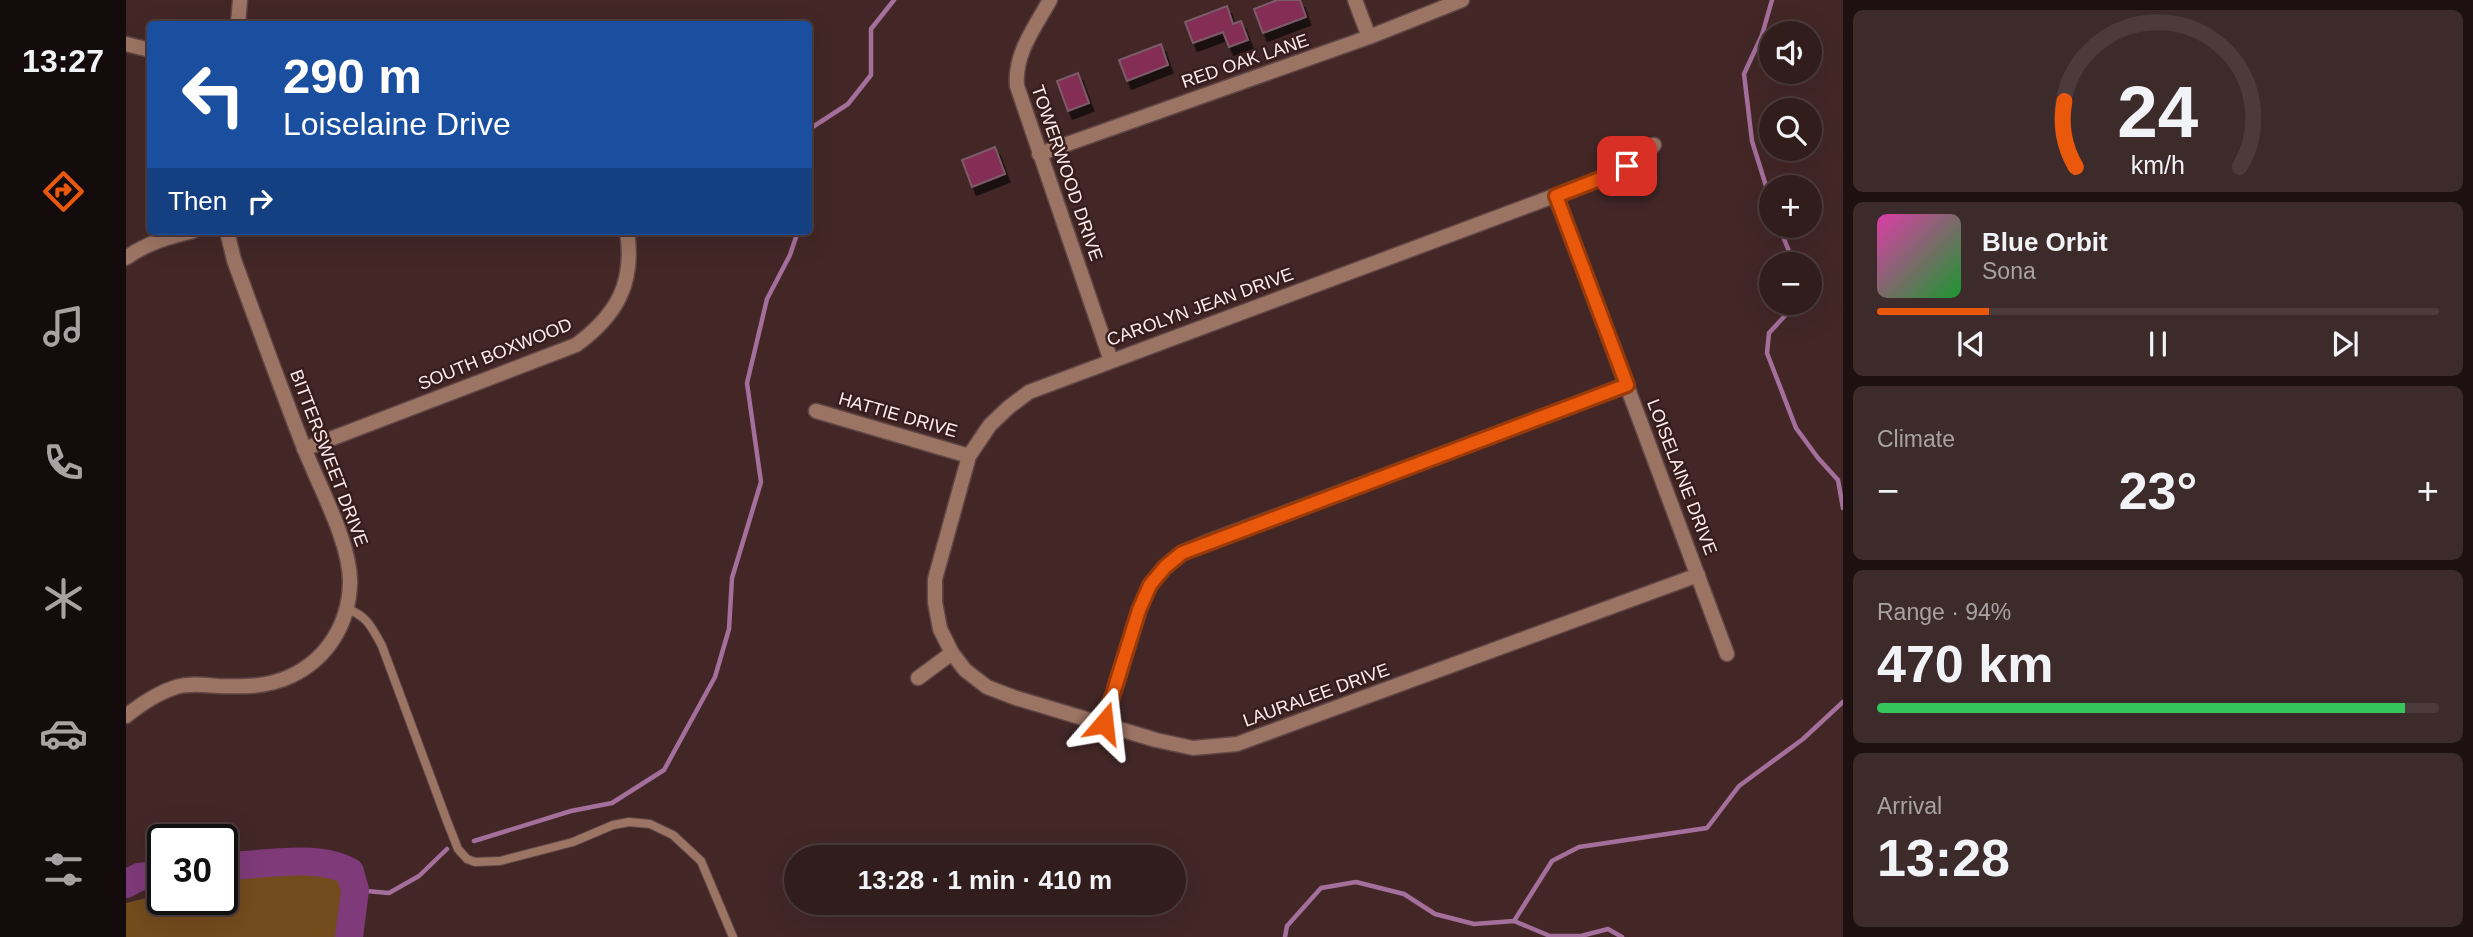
<!DOCTYPE html>
<meta charset="utf-8">
<style>
body{margin:0;font-family:Arial,sans-serif;background:#3d2a2a;color:#f1f3f6;height:100vh;display:flex;flex-direction:column;font-size:26px;white-space:nowrap}
*{box-sizing:border-box;margin:0}
p{font-size:23px;color:#a8a2a4}
.icon{flex:none;width:38px;height:38px;fill:none;stroke:currentColor;stroke-width:2;stroke-linecap:round;stroke-linejoin:round}
.map{position:relative;flex:1;overflow:hidden}
.side{display:flex;flex-direction:column;gap:10px;padding:10px;background:#1c1010;width:630px}
.side>*{flex:none}
.guide{position:absolute;left:21px;top:21px;width:665px;height:214px;border-radius:7px;box-shadow:0 7px 28px #0002,0 0 0 2px #4d3b3b;background:#1a4fa0;color:#fff;overflow:hidden}
.fabs{position:absolute;left:1633px;top:21px;display:grid;gap:14px}
.fabs a{display:grid;place-items:center;width:63px;height:63px;border-radius:50%;background:#321d1d;box-shadow:0 7px 28px #0002,0 0 0 2px #4d3b3b;font-size:35px}
.speed{position:absolute;left:21px;top:824px;display:flex;gap:14px;font-size:35px;font-weight:700;text-align:center}
.speed>*{display:grid;place-content:center;width:91px;height:91px;border-radius:50%;background:#321d1d;box-shadow:0 7px 28px #0002,0 0 0 2px #4d3b3b;line-height:1}
.speed .limit{border:4px solid #111;border-radius:10px;background:#fff;color:#111}
.pin{position:absolute;display:grid;place-items:center;width:60px;height:60px;color:#fff;margin:-30px;border-radius:14px;box-shadow:0 4px 10px #0006}
.me{position:absolute;width:77px;margin:-38px;rotate:17deg;stroke-linejoin:round;filter:drop-shadow(0 0 5px #0008)}
.turn{display:flex;align-items:center;gap:24px;height:147px;padding:0 21px;font-size:32px}
.turn .icon{width:91px;height:91px;stroke-width:2.5}
.turn b{display:block;font-size:49px;line-height:60px}
.then{display:flex;align-items:center;height:66px;padding:0 21px;background:#0003;gap:14px;font-size:26px}
.big{font-size:52px;font-weight:800;line-height:1.1}
.side .card{flex:1;display:flex;flex-direction:column;justify-content:center;gap:10px;min-width:0;padding:0 24px;border-radius:10px;background:#3d2a2a}
.side .dial{align-items:center;gap:0}
.dial svg{height:182px;overflow:visible;fill:none;stroke:#4d3b3b;stroke-width:7;stroke-linecap:round;text-anchor:middle}
.dial text{fill:#f1f3f6;stroke:none}
.song{display:flex;align-items:center;gap:21px}
.cover{width:84px;height:84px;border-radius:10px;background:linear-gradient(135deg,hsl(320 70% 55%),hsl(130 70% 35%))}
.played{height:7px;border-radius:4px;background:linear-gradient(90deg,#ea580c 20%,#4d3b3b 20%)}
.keys{display:flex;justify-content:space-around;direction:ltr}
.heat{display:flex;justify-content:space-between;align-items:center;font-size:38px;direction:ltr}
.charge{height:10px;border-radius:5px;background:linear-gradient(90deg,#34c759 94%,#4d3b3b 0)}
.trip{position:absolute;left:658px;top:845px;width:402px;height:70px;border-radius:35px;background:#321d1d;box-shadow:0 7px 28px #0002,0 0 0 2px #4d3b3b;font-weight:800;line-height:70px;text-align:center}
main{display:flex;flex:1;min-height:0}
.tab-bar{display:flex;flex-direction:column;width:126px;justify-content:space-around;align-items:center;background:#140c0c;color:#a8a2a4}
.tab-bar .icon{width:49px;height:49px}
.tab-bar .selected{color:#ea580c}
.tab-bar b{font-size:32px;color:#f1f3f6}
.map>svg:first-child{display:block}
.green{fill:#734c1d}
.lines{fill:none;stroke-linecap:round;stroke-linejoin:round}
.stream{stroke:#a56f9c;stroke-width:4.5}
.river{stroke:#7f3a7a;stroke-width:28}
.building{fill:#842d56;stroke:#7b5c68;stroke-width:2;filter:url(#shadow)}
.service-casing{stroke:#614646;stroke-width:10}
.minor-casing{stroke:#614646;stroke-width:17}
.service{stroke:#9c7463;stroke-width:8}
.minor{stroke:#9c7463;stroke-width:14}
.route-casing{stroke:#983908;stroke-width:18}
.route{stroke:#ea580c;stroke-width:12}
.labels{text-anchor:middle;stroke-width:5;stroke-linejoin:round;paint-order:stroke}
.street-label{font-size:18px;fill:#ffebeb;stroke:#381d1d}
</style>
<main>
<nav class="tab-bar">
<b>13:27</b>
<svg class="icon selected" aria-label="directions" viewBox="0 0 24 24"><path d="M12 3l9 9-9 9-9-9zM9 14v-3h6M13 9l2 2-2 2"/></svg>
<svg class="icon" aria-label="music" viewBox="0 0 24 24"><path d="M9 18V5l10-2v13"/><circle cx="6" cy="18" r="3"/><circle cx="16" cy="16" r="3"/></svg>
<svg class="icon" aria-label="phone" viewBox="0 0 24 24"><path d="M5 4h4l2 5-3 2q2 4 5 5l2-3 5 2v4C11 20 4 13 5 4z"/></svg>
<svg class="icon" aria-label="climate" viewBox="0 0 24 24"><path d="M12 3v18M4 7l16 10M4 17L20 7"/></svg>
<svg class="icon" aria-label="car" viewBox="0 0 24 24"><path d="M5 17H2v-5l4-1 3-4h7l3 4 3 1v5h-3M9 17h6M6 11h13"/><circle cx="7" cy="17" r="2"/><circle cx="17" cy="17" r="2"/></svg>
<svg class="icon" aria-label="filters" viewBox="0 0 24 24"><path d="M4 7h16M4 17h16"/><circle cx="9" cy="7" r="2"/><circle cx="15" cy="17" r="2"/></svg>
</nav>
<div class="map">
<svg width="1717" height="937" viewBox="0 0 1717 937">
<defs>
<filter id="shadow"><feDropShadow dx="4.5" dy="8" stdDeviation="0" flood-color="#0009"/></filter>
</defs>
<rect width="100%" height="100%" fill="#432727"/>
<path class="green" d="M146 867 225 881 231 922 229 937H0V903L37 894V900H96V879Z"/>
<g class="lines">
<path class="stream" d="M682 130 722 104 745 75V29L768 0
M1645 202 1626 141 1618 74 1636 35 1646 0
M1653 226 1668 264
M1668 303V306L1643 333 1641 353 1670 428 1692 458 1712 480 1717 508
M348 841 445 811 486 803 538 770 589 677 603 629 606 578 635 482 621 383 641 299 664 255 672 231
M229 890 263 893 293 876 321 849
M1388 921 1426 861 1453 847 1581 828 1613 786 1677 739 1717 702
M1159 937 1161 926 1195 888 1230 882 1278 894 1309 914 1348 924 1388 921 1424 936H1455L1482 929 1496 937"/>
<path class="river" d="M96 867C132 865 193 853 224 872L229 890 223 937
M0 884 13 877 37 874"/>
</g>
<path class="building" d="M1151 0H1174L1180 17 1137 33 1128 9Z
M1101 6 1107 24 1115 21 1122 40 1103 47 1097 32 1067 43 1059 22Z
M1035 44 1042 65 1001 81 993 60Z
M952 73 963 103 942 111 931 81Z
M869 147 879 174 846 187 836 160Z"/>
<g class="lines">
<defs>
<path id="service" d="M220 608C242 617 245 626 256 646L321 821 332 849 341 859 349 862 374 861 447 842 487 825 503 822 524 824 547 835 575 861 607 937"/>
<path id="minor" d="M924 0C909 27 888 54 891 86L985 361
M1229 0 1243 37
M112 24 114 0
M0 44 24 50
M1528 145 1501 166 1479 177 903 392 883 407 864 425 843 456 809 579V602L814 629 826 653 839 670 861 687 890 698 1030 740 1067 748 1111 744 1572 575
M913 154 1243 37 1336 0
M1430 196 1601 654
M0 258C20 243 43 237 67 231
M690 411 843 456
M178 449 450 345C491 315 509 283 501 231
M792 678 826 653
M0 716C15 704 31 693 50 687 64 683 78 685 92 686 117 687 142 687 165 676 201 659 223 624 224 583 225 544 193 486 178 448 154 386 131 323 108 260L101 231
M979 723 1013 610 1024 585 1039 567 1056 553 1081 542 1501 385"/>
</defs>
<use href="#service" class="service-casing"/>
<use href="#minor" class="minor-casing"/>
<use href="#service" class="service"/>
<use href="#minor" class="minor"/>
</g>
<g class="lines">
<defs>
<path id="route" d="M978 723 1013 610 1024 585 1039 567 1056 553 1501 385 1430 196 1479 177 1501 166"/>
</defs>
<use href="#route" class="route-casing"/>
<use href="#route" class="route"/>
</g>
<g class="labels">
<g class="street-label">
<text transform="translate(1119 61) rotate(-19)" y="6">RED OAK LANE</text>
<text transform="translate(941 173) rotate(71)" y="6">TOWERWOOD DRIVE</text>
<text transform="translate(1074 307) rotate(-20)" y="6">CAROLYN JEAN DRIVE</text>
<text transform="translate(369 354) rotate(-22)" y="6">SOUTH BOXWOOD</text>
<text transform="translate(772 415) rotate(16)" y="6">HATTIE DRIVE</text>
<text transform="translate(203 458) rotate(69)" y="6">BITTERSWEET DRIVE</text>
<text transform="translate(1556 477) rotate(69)" y="6">LOISELAINE DRIVE</text>
<text transform="translate(1190 695) rotate(-20)" y="6">LAURALEE DRIVE</text>
</g>
</g>
</svg>
<div class="fabs">
<a><svg class="icon" aria-label="sound" viewBox="0 0 24 24"><path d="M4 9h4l5-4v14l-5-4H4zM17 9q2 3 0 6"/></svg></a>
<a><svg class="icon" aria-label="search" viewBox="0 0 24 24"><circle cx="10" cy="10" r="6"/><path d="M15 15l6 6"/></svg></a>
<a>+</a>
<a>−</a>
</div>
<div class="speed"><div class="limit">30</div></div>
<div class="pin" style="left:1501px;top:166px;background:#d93025"><svg class="icon" aria-label="arrive" viewBox="0 0 24 24"><path d="M6 21V4h12l-3 4 3 4H6"/></svg></div>
<svg class="me" style="left:978px;top:723px" viewBox="-20 -20 40 40"><path d="M0-17L14 15 0 8-14 15z" fill="#ea580c" stroke="#fff" stroke-width="4"/></svg>
<div class="trip">13:28 · 1 min · 410 m</div>
<div class="guide">
<div class="turn"><svg class="icon" aria-label="left" viewBox="0 0 24 24"><path d="M17 20v-9H6M10 6l-5 5 5 5"/></svg><div><b>290 m</b>Loiselaine Drive</div></div>
<div class="then">Then<svg class="icon" aria-label="right" viewBox="0 0 24 24"><path d="M7 20v-9h11M14 6l5 5-5 5"/></svg></div>
</div>
</div>
<section class="side">
<div class="card dial"><svg viewBox="0 0 100 80">
<path d="M14 69A42 42 0 1 1 86 69"/>
<path d="M14 69A42 42 0 0 1 9 40" stroke="#ea580c"/>
<text x="50" y="56" font-size="32" font-weight="700">24</text>
<text x="50" y="72" font-size="11">km/h</text>
</svg></div>
<div class="card">
<div class="song"><i class="cover"></i><div><b>Blue Orbit</b><p>Sona</p></div></div>
<div class="played"></div>
<div class="keys"><svg class="icon" aria-label="previous" viewBox="0 0 24 24"><path d="M18 5L8 12l10 7zM5 5v14"/></svg><svg class="icon" aria-label="pause" viewBox="0 0 24 24"><path d="M8 5v14M16 5v14"/></svg><svg class="icon" aria-label="next" viewBox="0 0 24 24"><path d="M6 5l10 7-10 7zM19 5v14"/></svg></div>
</div>
<div class="card"><p>Climate</p>
<div class="heat"><a>−</a><b class="big">23°</b><a>+</a></div>
</div>
<div class="card"><p>Range · 94%</p><b class="big">470 km</b><div class="charge"></div></div>
<div class="card"><p>Arrival</p><b class="big">13:28</b></div>
</section>
</main>
